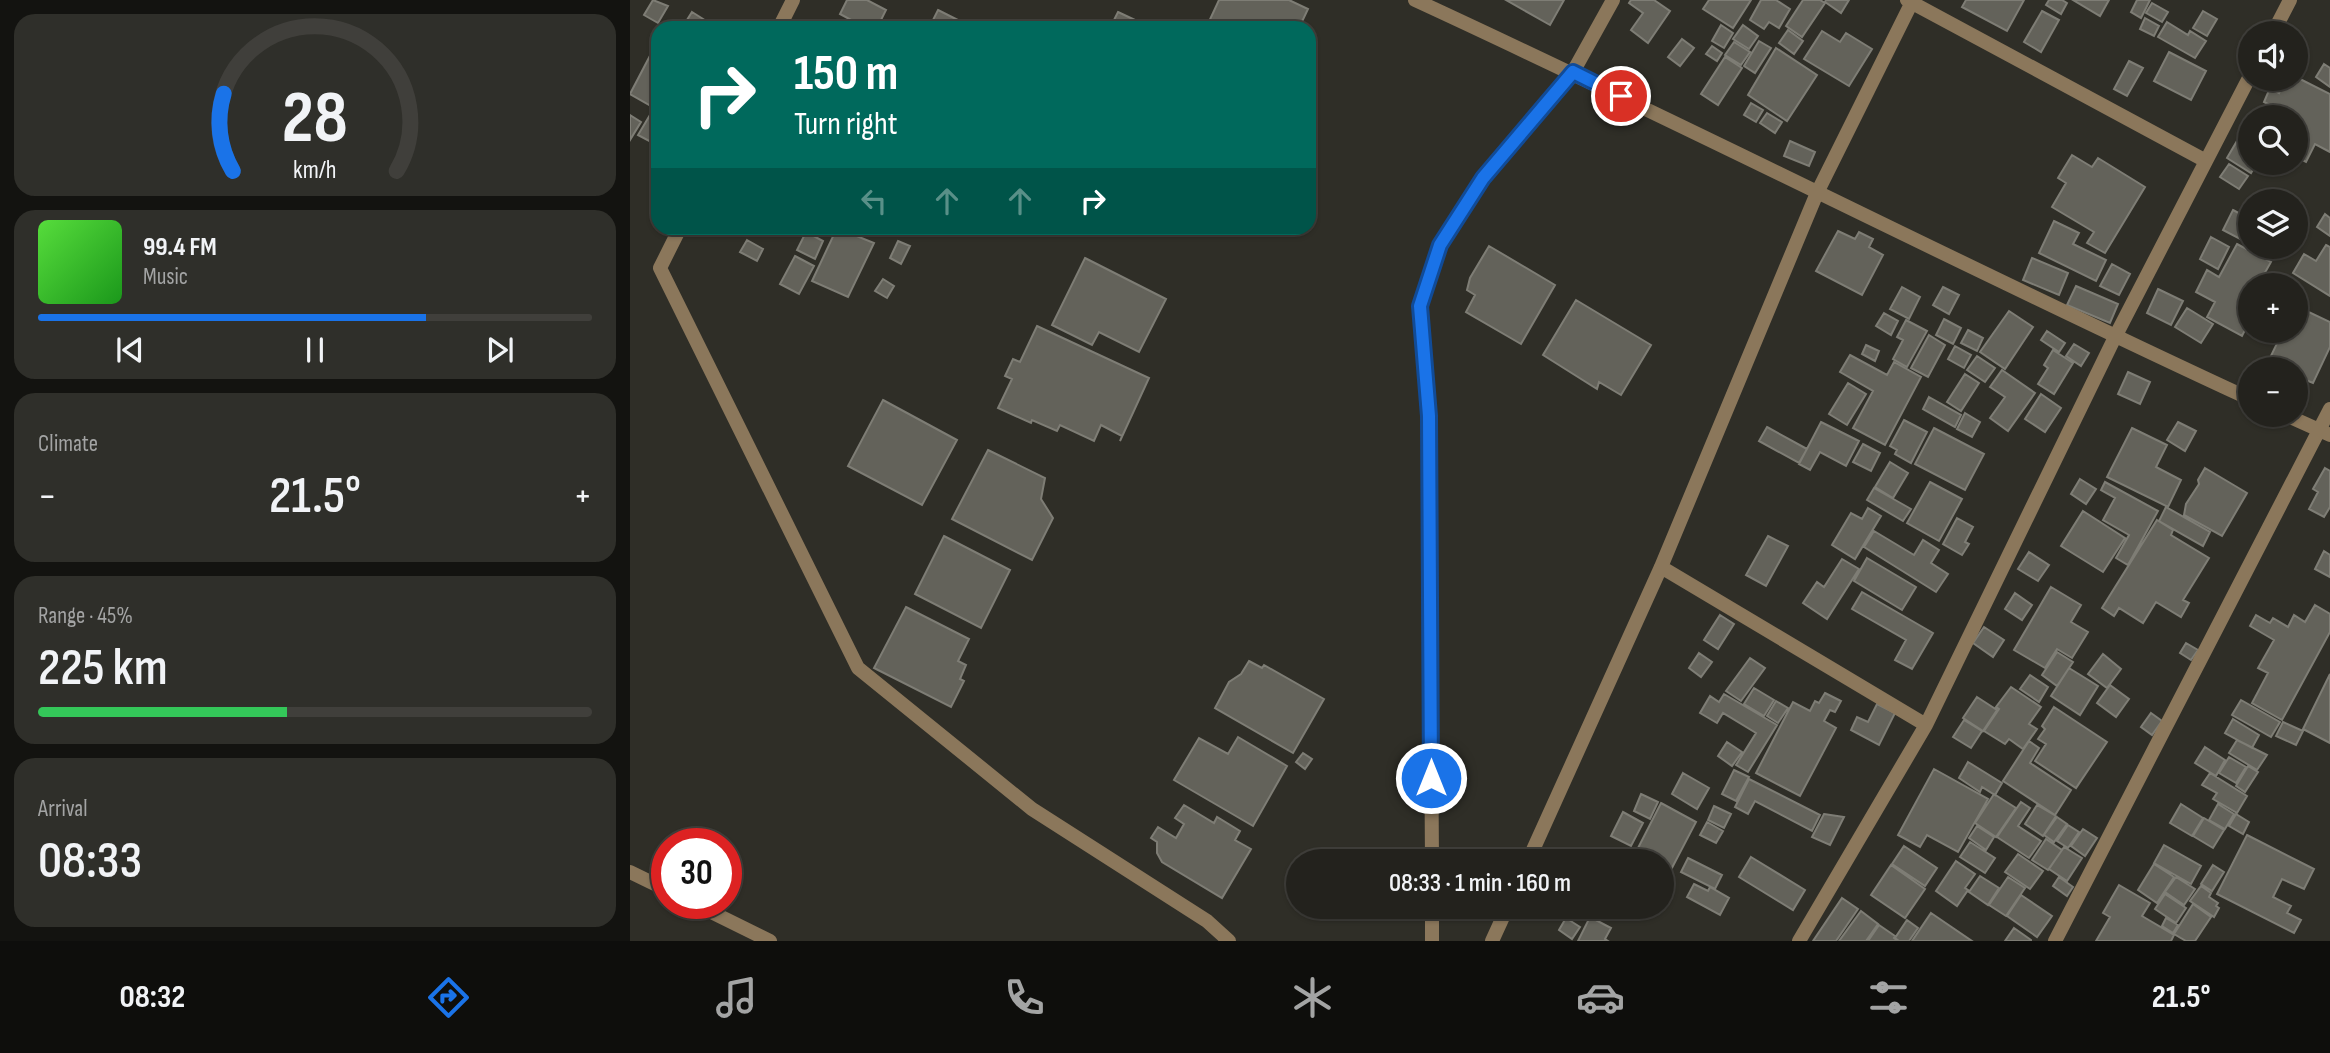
<!DOCTYPE html>
<meta charset="utf-8">
<style>
body{margin:0;font-family:"Sofia Sans Condensed",sans-serif;background:#2f2f2a;color:#f1f3f6;height:100vh;display:flex;flex-direction:column;font-size:26px;white-space:nowrap}
*{box-sizing:border-box;margin:0}
p{font-size:23px;color:#a3a4a4}
.icon{flex:none;width:38px;height:38px;fill:none;stroke:currentColor;stroke-width:2;stroke-linecap:round;stroke-linejoin:round}
.map{position:relative;flex:1;overflow:hidden}
.sheet{display:flex;flex-direction:column;gap:14px;padding:14px;background:#131310;width:630px}
.sheet>*{flex:none}
.guide{position:absolute;left:21px;top:21px;width:665px;height:214px;border-radius:21px;box-shadow:0 2px 5px #0004,0 0 0 2px #403f3b;background:#00695c;color:#fff;overflow:hidden}
.buttons{position:absolute;left:1608px;top:21px;display:grid;gap:14px}
.buttons a{display:grid;place-items:center;width:70px;height:70px;border-radius:50%;background:#23221d;box-shadow:0 2px 5px #0004,0 0 0 2px #403f3b;font-size:35px}
.speed{position:absolute;left:21px;top:828px;display:flex;gap:14px;font-size:35px;font-weight:700;text-align:center}
.speed>*{display:grid;place-content:center;width:91px;height:91px;border-radius:50%;background:#23221d;box-shadow:0 2px 5px #0004,0 0 0 2px #403f3b;line-height:1}
.speed .limit{border:10px solid #d22;background:#fff;color:#111}
.pin{position:absolute;display:grid;place-items:center;width:60px;height:60px;color:#fff;margin:-30px;border:4px solid #fff;border-radius:50%;box-shadow:0 2px 7px #0007}
.me{position:absolute;width:77px;margin:-38px;rotate:0deg;stroke-linejoin:round;filter:drop-shadow(0 0 5px #0008)}
.turn{display:flex;align-items:center;gap:24px;height:147px;padding:0 28px;font-size:32px}
.turn .icon{width:91px;height:91px;stroke-width:2.5}
.turn b{display:block;font-size:49px;line-height:60px}
.lanes{display:flex;align-items:center;height:66px;padding:0 28px;background:#0003;justify-content:center;gap:35px;direction:ltr}
.lanes .off{opacity:.35}
.big{font-size:52px;font-weight:600;line-height:1.1}
.sheet .widget{flex:1;display:flex;flex-direction:column;justify-content:center;gap:10px;min-width:0;padding:0 24px;border-radius:21px;background:#2f2f2a}
.sheet .dial{align-items:center;gap:0}
.dial svg{height:182px;overflow:visible;fill:none;stroke:#403f3b;stroke-width:7;stroke-linecap:round;text-anchor:middle}
.dial text{fill:#f1f3f6;stroke:none}
.song{display:flex;align-items:center;gap:21px}
.cover{width:84px;height:84px;border-radius:10px;background:linear-gradient(135deg,hsl(110 70% 55%),hsl(120 70% 35%))}
.played{height:7px;border-radius:4px;background:linear-gradient(90deg,#1a73e8 70%,#403f3b 70%)}
.keys{display:flex;justify-content:space-around;direction:ltr}
.heat{display:flex;justify-content:space-between;align-items:center;font-size:38px;direction:ltr}
.charge{height:10px;border-radius:5px;background:linear-gradient(90deg,#34c759 45%,#403f3b 0)}
.trip{position:absolute;left:656px;top:849px;width:388px;height:70px;border-radius:35px;background:#23221d;box-shadow:0 2px 5px #0004,0 0 0 2px #403f3b;font-weight:600;line-height:70px;text-align:center}
.tab-bar{display:flex;height:112px;justify-content:space-around;align-items:center;background:#0e0e0c;color:#a3a4a4}
.tab-bar .icon{width:49px;height:49px}
.tab-bar .selected{color:#1a73e8}
.tab-bar b{font-size:32px;color:#f1f3f6}
main{display:flex;flex:1;min-height:0}
.map>svg:first-child{display:block}
.building{fill:#63625a;stroke:#7e7d75;stroke-width:2}
.lines{fill:none;stroke-linecap:round;stroke-linejoin:round}
.minor{stroke:#8b775b;stroke-width:14}
.tertiary{stroke:#8b775b;stroke-width:14}
.route-casing{stroke:#114b97;stroke-width:18}
.route{stroke:#1a73e8;stroke-width:12}
</style>
<main>
<section class="sheet">
<div class="widget dial"><svg viewBox="0 0 100 80">
<path d="M14 69A42 42 0 1 1 86 69"/>
<path d="M14 69A42 42 0 0 1 10 35" stroke="#1a73e8"/>
<text x="50" y="56" font-size="32" font-weight="700">28</text>
<text x="50" y="72" font-size="11">km/h</text>
</svg></div>
<div class="widget">
<div class="song"><i class="cover"></i><div><b>99.4 FM</b><p>Music</p></div></div>
<div class="played"></div>
<div class="keys"><svg class="icon" aria-label="previous" viewBox="0 0 24 24"><path d="M18 5L8 12l10 7zM5 5v14"/></svg><svg class="icon" aria-label="pause" viewBox="0 0 24 24"><path d="M8 5v14M16 5v14"/></svg><svg class="icon" aria-label="next" viewBox="0 0 24 24"><path d="M6 5l10 7-10 7zM19 5v14"/></svg></div>
</div>
<div class="widget"><p>Climate</p>
<div class="heat"><a>−</a><b class="big">21.5°</b><a>+</a></div>
</div>
<div class="widget"><p>Range · 45%</p><b class="big">225 km</b><div class="charge"></div></div>
<div class="widget"><p>Arrival</p><b class="big">08:33</b></div>
</section>
<div class="map">
<svg width="1700" height="941" viewBox="0 0 1700 941">
<rect width="100%" height="100%" fill="#2f2e27"/>
<path class="building" d="M23 0 38 6 28 23 14 15Z
M217 0H237L256 10 247 28H236L210 14Z
M589 0H659L678 9 669 28H576Z
M876 0H934L920 25Z
M1001 0H1024L1040 11 1018 43 1001 30 1013 13 999 3Z
M1079 0H1121L1103 28 1073 9Z
M1131 0H1146L1160 9 1149 28 1139 22 1134 29 1120 20Z
M1173 0H1190L1195 3 1172 37 1156 26Z
M1196 0H1219L1211 13 1195 2Z
M1336 0H1394L1377 31 1332 7Z
M1419 0H1432L1437 3 1431 14 1416 5Z
M1443 0H1479L1470 16Z
M1507 0H1520L1511 18 1501 12Z
M1522 3 1538 12 1532 22 1516 13Z
M308 10 342 27 341 28H299Z
M1412 11 1429 20 1411 52 1394 42Z
M1573 11 1587 19 1577 36 1563 28Z
M62 12 81 24 78 28H52Z
M488 12 522 28H480Z
M1515 18 1529 26 1524 36 1510 29Z
M1537 22 1558 35 1560 31 1576 41 1565 58 1528 37Z
M1091 25 1103 33 1094 48 1082 41Z
M1113 25 1128 36 1119 49 1103 39Z
M1158 30 1173 41 1164 54 1149 43Z
M1192 31 1210 42 1216 33 1242 49 1219 86 1174 59Z
M1052 39 1064 48 1050 66 1038 57Z
M1129 41 1141 48 1125 73 1114 66Z
M1104 42 1120 52 1111 65 1095 55Z
M1082 46 1092 53 1087 61 1076 54Z
M1146 48 1187 75 1157 121 1118 95Z
M23 50 28 53V110L0 94Z
M1539 52 1576 71 1561 100 1524 81Z
M1095 57 1112 68 1088 105 1071 94Z
M1499 61 1513 68 1497 96 1484 89Z
M1694 64 1700 68V87L1686 77Z
M1666 77 1700 94V152L1685 144 1676 162 1666 157V117H1637L1642 106 1634 102 1640 88 1649 93 1656 79H1666Z
M1121 103 1133 110 1126 122 1114 115Z
M1137 113 1152 122 1145 133 1130 123Z
M0 115 11 122 0 140Z
M20 115 28 120V130L21 142 8 135Z
M1160 141 1185 152 1179 166 1154 156Z
M1607 141 1620 149V163H1627L1621 173 1597 158Z
M1442 155 1462 167 1468 158 1515 187 1475 253 1457 243 1464 232 1422 207 1436 183 1428 178Z
M1599 164 1618 176 1609 189 1590 177Z
M1603 210 1620 219V224L1612 240 1593 230Z
M1695 214 1700 218V236L1687 227Z
M1424 221 1449 233 1443 244 1476 260 1466 281 1409 253Z
M207 228 244 243 218 297 182 281Z
M1208 231 1225 239 1229 232 1243 239 1239 247 1253 255 1232 295 1186 271Z
M176 232 193 241 185 259 167 250Z
M1581 237 1599 247 1588 269 1570 259Z
M117 240 133 249 127 261 110 252Z
M268 241 280 246 271 264 260 258Z
M1607 244 1641 262 1628 285H1620V320L1612 336 1577 317 1585 302 1566 292 1577 270 1589 277Z
M1696 245 1700 247V296L1663 273 1674 254 1686 261Z
M859 246 925 285 891 344 836 312 845 295 837 290 840 278Z
M165 256 184 266 169 294 150 284Z
M455 258 536 299 509 352 469 332 462 345 422 325Z
M1402 258 1438 273 1429 295 1393 280Z
M1482 264 1500 274 1489 295 1470 286Z
M253 279 264 286 257 298 245 291Z
M1446 286 1488 304 1480 323 1437 305Z
M1272 287 1290 297 1279 319 1260 309Z
M1313 287 1329 295 1319 314 1303 305Z
M1528 289 1553 301 1541 325 1517 313Z
M946 300 1021 345 991 395 969 382 967 389 913 355Z
M1666 306 1700 322V347L1683 383 1666 376V369H1652L1638 362 1653 331H1666Z
M1557 308 1583 324 1571 343 1545 327Z
M1379 311 1403 327 1375 369 1350 352Z
M1254 313 1268 321 1261 335 1246 326Z
M1314 319 1331 328 1323 344 1306 335Z
M1276 320 1297 331 1277 367 1263 359 1273 340 1267 337Z
M407 326 519 378 490 441 492 436 471 425 464 441 430 425 427 431 402 420 401 423 368 408 382 379 375 376 383 359 390 362Z
M1338 330 1353 338 1347 351 1331 343Z
M1417 331 1435 343 1429 352 1411 340Z
M1299 335 1315 345 1298 377 1281 368Z
M1444 344 1459 353 1451 366 1436 356Z
M1236 345 1249 351 1245 361 1232 354Z
M1325 346 1341 355 1334 368 1318 359Z
M1423 350 1443 363 1424 394 1408 384 1418 368 1414 365Z
M1220 355 1257 375 1264 362 1291 377 1255 445 1223 428 1243 391 1210 372Z
M1347 356 1365 368 1355 382 1337 370Z
M1372 370 1405 393 1378 431 1360 418 1375 397 1360 387Z
M1498 372 1520 382 1510 404 1488 394Z
M1335 374 1349 383 1331 411 1317 402Z
M1218 383 1236 394 1217 425 1199 414Z
M1411 394 1431 408 1415 432 1395 419Z
M1299 397 1331 415 1325 427 1293 409Z
M253 400 327 440 292 505 218 466Z
M1335 413 1350 422 1342 437 1327 429Z
M1274 420 1297 432 1281 463 1265 454 1267 450 1260 446Z
M1191 422 1229 441 1216 466 1190 452 1180 470 1169 464Z
M1548 422 1566 431 1555 451 1537 440Z
M1137 427 1177 449 1169 463 1129 441Z
M1304 428 1354 454 1335 490 1285 464Z
M1502 428 1537 445 1526 467 1551 480 1538 507 1477 477Z
M1233 444 1250 453 1241 471 1223 462Z
M358 450 415 478 411 499 423 518 402 560 322 519Z
M1260 462 1278 473 1263 498 1245 487Z
M1575 468 1617 493 1592 536 1554 515 1556 504 1569 484 1568 480Z
M1695 468 1700 471V507L1694 517 1679 509 1688 492 1683 489Z
M1450 479 1466 489 1456 504 1441 494Z
M1300 482 1332 499 1309 541 1277 523Z
M1475 482 1528 511 1498 565 1486 558 1499 535 1473 520 1485 498 1471 490Z
M1244 488 1281 509 1273 521 1237 500Z
M1536 507 1580 532 1573 546 1529 521Z
M1238 508 1251 516 1225 559 1202 545 1221 513 1232 519Z
M1453 511 1495 538 1473 572 1431 546Z
M1327 518 1343 527 1335 542 1339 544 1332 555 1313 544Z
M1527 520 1543 530 1541 535 1579 558 1553 600 1559 603 1551 617 1526 602 1513 623 1489 608 1484 616 1472 608Z
M1244 531 1284 555 1293 540 1309 550 1301 563 1318 574 1306 592 1234 547Z
M314 536 380 570 351 628 285 594Z
M1138 536 1158 546 1136 586 1116 575Z
M1694 551 1700 555V577L1685 569Z
M1399 552 1419 565 1408 581 1388 569Z
M1237 558 1286 587 1272 610 1224 581Z
M1212 559 1229 569 1197 619 1173 603 1187 582 1194 587Z
M1421 587 1451 605 1441 622 1458 632 1442 658 1427 649 1415 668 1384 650Z
M1232 592 1303 633 1282 669 1265 660 1276 640 1222 609Z
M1385 593 1402 605 1392 620 1375 609Z
M1685 605 1700 614V632L1652 720 1622 703 1638 673 1628 668 1644 640 1620 626 1626 615 1640 623 1643 618 1658 627 1664 615 1675 622Z
M276 607 339 639 328 661 336 665 330 679 334 681 321 707 244 668Z
M1090 615 1104 624 1088 649 1074 640Z
M1354 627 1374 640 1363 657 1343 643Z
M1556 643 1568 650 1561 660 1550 653Z
M1427 652 1443 662 1427 686 1412 675Z
M1069 653 1082 662 1071 677 1059 668Z
M1473 654 1491 669 1477 688 1458 674Z
M1120 658 1135 668 1111 701 1096 691Z
M619 661 632 668 634 665 694 699 663 753 585 708 599 682 611 674Z
M1439 668 1468 686 1450 715 1421 696Z
M1700 674V743L1673 729Z
M1400 675 1418 687 1409 702 1390 689Z
M1480 685 1499 699 1486 717 1467 703Z
M1381 687 1411 707 1399 724 1407 729 1393 749 1379 739 1375 744 1354 731 1369 709 1366 707Z
M1124 688 1144 700 1134 716 1114 704Z
M1195 693 1211 701 1205 712 1200 710 1194 721 1206 728 1170 796 1126 773 1163 702 1180 711 1185 701 1189 703Z
M1094 694 1147 725 1118 772 1106 765 1126 733 1093 713 1087 723 1070 713 1080 696 1089 702Z
M1347 697 1367 710 1353 731 1333 718Z
M1611 700 1650 722 1641 737 1602 715Z
M1146 701 1158 708 1148 723 1137 716Z
M1247 704 1265 713 1249 745 1221 730 1227 717 1238 722Z
M1424 707 1477 742 1446 788 1405 761 1416 744 1408 739 1415 729 1412 726Z
M1521 713 1532 721 1522 735 1511 727Z
M1603 719 1629 735 1622 748 1595 733Z
M1334 720 1352 731 1341 748 1323 737Z
M1653 722 1673 731 1666 745 1646 736Z
M608 737 657 766 623 826 544 780 569 738 598 754Z
M1607 740 1637 755 1627 770 1599 753Z
M1399 741 1409 748 1400 763 1441 790 1425 815 1373 781Z
M1097 742 1112 752 1102 766 1088 756Z
M1575 747 1595 760 1586 776 1565 763Z
M673 753 682 759 675 769 666 762Z
M1599 757 1616 767 1606 783 1589 773Z
M1338 762 1372 783 1365 795 1352 787 1350 792 1329 778Z
M1618 766 1628 772 1615 792 1606 786Z
M1304 769 1358 799 1328 852 1297 835 1290 847 1268 835Z
M1104 770 1119 777 1106 801 1092 794Z
M1053 773 1079 788 1067 809 1042 794Z
M1580 773 1617 796 1607 813 1583 799 1587 793 1572 785Z
M1119 779 1190 815 1182 831 1125 801 1118 814 1105 807Z
M1011 794 1028 802 1020 819 1004 811Z
M1364 794 1386 808 1366 837 1345 823Z
M1391 802 1400 808 1388 826 1411 841 1399 858 1367 837Z
M1031 803 1066 822 1032 887V861L1007 850Z
M1551 804 1573 818 1562 836 1540 823Z
M1588 804 1604 814 1595 829 1579 820Z
M554 805 584 823 587 817 610 831 605 840 621 849 592 898 532 862 527 853V842L521 838 528 827 546 838 554 824 545 818Z
M1407 805 1426 816 1413 836 1395 824Z
M1084 806 1101 814 1094 828 1078 820Z
M993 812 1013 823 1001 846 981 836Z
M1194 814 1214 817 1200 845 1182 837Z
M1606 814 1619 822 1613 834 1599 826Z
M1427 817 1437 824 1424 842 1414 835Z
M1574 818 1594 830 1583 848 1563 836Z
M1077 822 1093 831 1086 843 1070 835Z
M1438 825 1449 832 1438 848 1427 841Z
M1347 826 1364 837 1356 850 1339 838Z
M1453 829 1467 838 1455 856 1441 846Z
M1617 835 1684 869 1674 889 1652 879 1643 897 1661 906 1657 913 1671 920 1664 933 1587 894Z
M1416 839 1432 850 1418 870 1402 860Z
M1340 842 1365 858 1355 873 1330 857Z
M1534 845 1571 866 1561 884 1524 863Z
M1274 846 1307 868 1295 886 1262 864Z
M1434 847 1452 858 1437 881 1419 869Z
M1388 854 1413 871 1400 889 1375 872Z
M1121 857 1175 890 1163 910 1109 877Z
M1058 858 1092 875 1085 889 1051 872Z
M1326 861 1345 874 1335 888 1338 890 1327 906 1306 891Z
M1524 864 1544 877 1527 903 1508 890Z
M1261 865 1295 889 1275 918 1241 895Z
M1583 865 1594 872 1582 891 1571 884Z
M1350 876 1369 888 1358 905 1339 892Z
M1378 877 1395 888 1376 916 1359 905Z
M1429 877 1443 887 1437 896 1423 886Z
M1546 877 1565 889 1554 905 1535 892Z
M1064 884 1078 891 1080 887 1099 898 1090 915 1057 897Z
M1489 885 1520 903 1512 916 1544 935 1541 941H1466L1480 917 1473 913Z
M1571 886 1581 893 1579 897 1588 903 1586 906 1589 908 1584 917 1560 901Z
M1535 894 1556 908 1546 923 1525 909Z
M1391 895 1422 916 1407 937 1377 916Z
M1212 898 1228 909 1206 941H1183Z
M1563 904 1581 917 1565 941H1556L1544 934Z
M1231 911 1248 924 1236 941H1209Z
M1301 913 1342 941H1282Z
M960 917 981 928 975 939 978 941H948Z
M936 918 950 927 942 939 929 930Z
M1536 918 1548 925 1543 933 1532 926Z
M1277 920 1288 928 1279 941H1269L1265 938Z
M1249 925 1265 936 1264 938 1268 941H1238Z
M1384 928 1401 940V941H1375Z"/>
<g class="lines">
<path class="minor" d="M785 0C1065 129 1340 270 1620 399
M1277 0 1576 161
M149 28 163 0
M1643 33 1660 0
M50 228 30 268 228 668 402 809 577 921 599 941
M1656 415 1700 435
M1031 567 1296 725
M802 861 799 416 790 305 810 245 853 178 943 72 983 0
M898 861 1031 567 1187 193 1283 0
M802 906V941
M862 941 878 906
M1169 941 1296 725 1485 337 1620 76
M1425 941 1700 409"/>
<path class="tertiary" d="M0 872 37 890
M63 903 140 941"/>
</g>
<g class="lines">
<defs>
<path id="route" d="M801 778 799 416 790 306 810 245 853 178 943 72 991 96"/>
</defs>
<use href="#route" class="route-casing"/>
<use href="#route" class="route"/>
</g>
</svg>
<div class="buttons">
<a><svg class="icon" aria-label="sound" viewBox="0 0 24 24"><path d="M4 9h4l5-4v14l-5-4H4zM17 9q2 3 0 6"/></svg></a>
<a><svg class="icon" aria-label="search" viewBox="0 0 24 24"><circle cx="10" cy="10" r="6"/><path d="M15 15l6 6"/></svg></a>
<a><svg class="icon" aria-label="layers" viewBox="0 0 24 24"><path d="M12 4l9 5-9 5-9-5zM3 14l9 5 9-5"/></svg></a>
<a>+</a>
<a>−</a>
</div>
<div class="speed"><div class="limit">30</div></div>
<div class="pin" style="left:991px;top:96px;background:#d93025"><svg class="icon" aria-label="arrive" viewBox="0 0 24 24"><path d="M6 21V4h12l-3 4 3 4H6"/></svg></div>
<svg class="me" style="left:801px;top:778px" viewBox="-20 -20 40 40"><circle r="17" fill="#1a73e8" stroke="#fff" stroke-width="3"/><path d="M0-11L8 9 0 5-8 9z" fill="#fff"/></svg>
<div class="trip">08:33 · 1 min · 160 m</div>
<div class="guide">
<div class="turn"><svg class="icon" aria-label="right" viewBox="0 0 24 24"><path d="M7 20v-9h11M14 6l5 5-5 5"/></svg><div><b>150 m</b>Turn right</div></div>
<div class="lanes"><svg class="icon off" aria-label="left" viewBox="0 0 24 24"><path d="M17 20v-9H6M10 6l-5 5 5 5"/></svg><svg class="icon off" aria-label="ahead" viewBox="0 0 24 24"><path d="M12 20V5M6 11l6-6 6 6"/></svg><svg class="icon off" aria-label="ahead" viewBox="0 0 24 24"><path d="M12 20V5M6 11l6-6 6 6"/></svg><svg class="icon" aria-label="right" viewBox="0 0 24 24"><path d="M7 20v-9h11M14 6l5 5-5 5"/></svg></div>
</div>
</div>
</main>
<nav class="tab-bar">
<b>08:32</b>
<svg class="icon selected" aria-label="directions" viewBox="0 0 24 24"><path d="M12 3l9 9-9 9-9-9zM9 14v-3h6M13 9l2 2-2 2"/></svg>
<svg class="icon" aria-label="music" viewBox="0 0 24 24"><path d="M9 18V5l10-2v13"/><circle cx="6" cy="18" r="3"/><circle cx="16" cy="16" r="3"/></svg>
<svg class="icon" aria-label="phone" viewBox="0 0 24 24"><path d="M5 4h4l2 5-3 2q2 4 5 5l2-3 5 2v4C11 20 4 13 5 4z"/></svg>
<svg class="icon" aria-label="climate" viewBox="0 0 24 24"><path d="M12 3v18M4 7l16 10M4 17L20 7"/></svg>
<svg class="icon" aria-label="car" viewBox="0 0 24 24"><path d="M5 17H2v-5l4-1 3-4h7l3 4 3 1v5h-3M9 17h6M6 11h13"/><circle cx="7" cy="17" r="2"/><circle cx="17" cy="17" r="2"/></svg>
<svg class="icon" aria-label="filters" viewBox="0 0 24 24"><path d="M4 7h16M4 17h16"/><circle cx="9" cy="7" r="2"/><circle cx="15" cy="17" r="2"/></svg>
<b>21.5°</b>
</nav>
